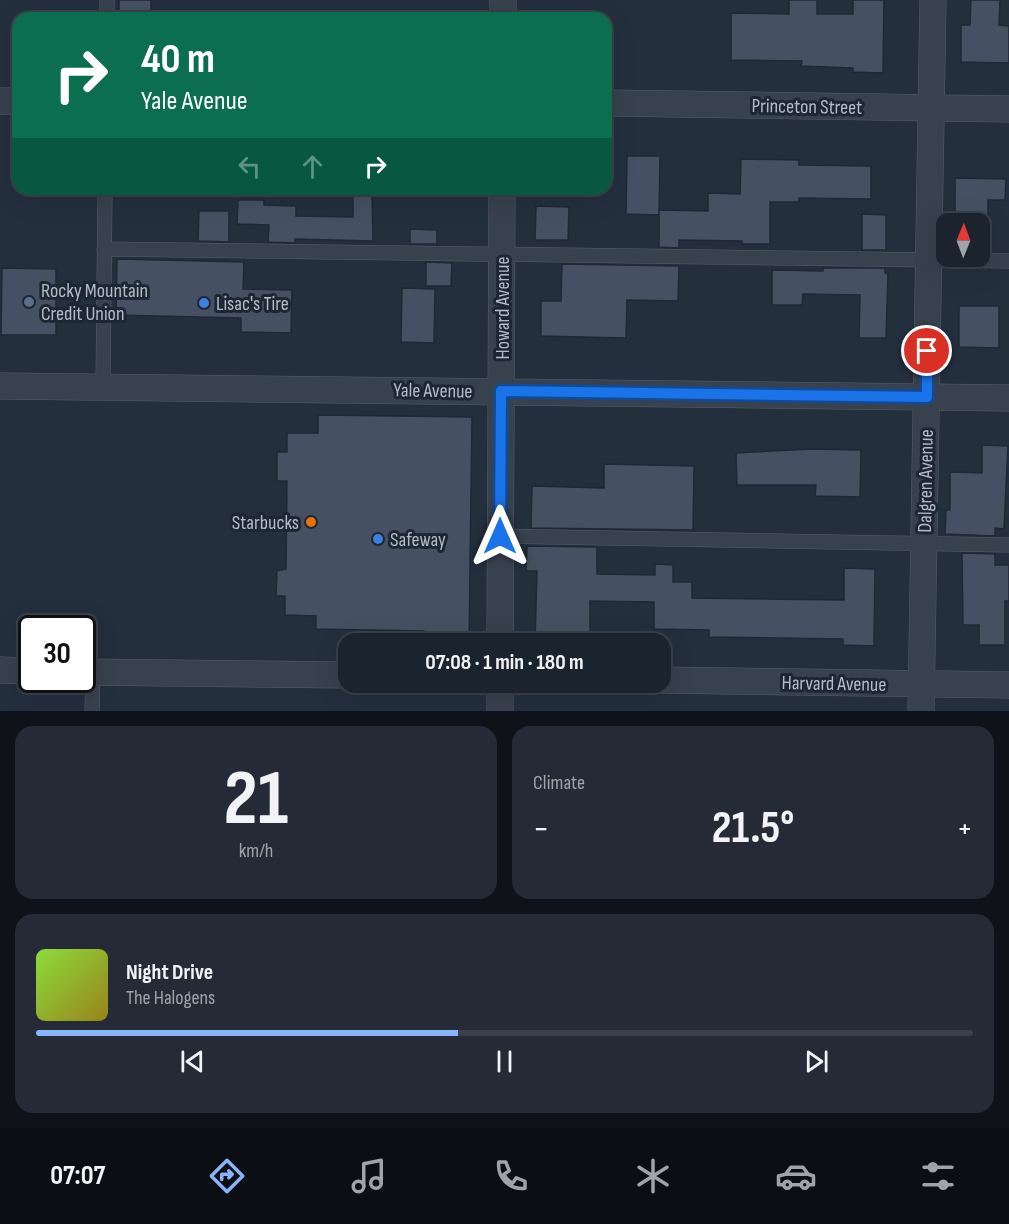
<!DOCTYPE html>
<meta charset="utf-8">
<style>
body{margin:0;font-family:"Sofia Sans Condensed",sans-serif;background:#242b36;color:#f1f3f6;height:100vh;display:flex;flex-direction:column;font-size:22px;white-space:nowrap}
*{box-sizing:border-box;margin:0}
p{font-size:20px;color:#a0a4aa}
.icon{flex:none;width:33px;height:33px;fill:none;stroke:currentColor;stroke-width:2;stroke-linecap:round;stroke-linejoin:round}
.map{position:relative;height:711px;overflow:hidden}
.panel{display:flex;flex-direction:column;gap:15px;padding:15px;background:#0f1319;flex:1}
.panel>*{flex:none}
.hud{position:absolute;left:12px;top:12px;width:600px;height:183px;border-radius:18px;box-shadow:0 6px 24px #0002,0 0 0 2px #39404a;background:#0b6e4f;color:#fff;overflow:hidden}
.needle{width:39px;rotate:1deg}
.controls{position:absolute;left:936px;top:213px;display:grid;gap:12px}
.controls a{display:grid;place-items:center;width:54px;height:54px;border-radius:12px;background:#1b232e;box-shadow:0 6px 24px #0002,0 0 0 2px #39404a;font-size:30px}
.speed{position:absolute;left:18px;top:615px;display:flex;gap:12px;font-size:30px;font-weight:700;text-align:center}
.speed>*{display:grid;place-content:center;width:78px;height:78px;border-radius:50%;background:#1b232e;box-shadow:0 6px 24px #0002,0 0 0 2px #39404a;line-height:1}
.speed .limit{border:3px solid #111;border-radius:9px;background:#fff;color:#111}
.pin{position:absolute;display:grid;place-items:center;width:51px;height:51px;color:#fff;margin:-26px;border:3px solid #fff;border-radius:50%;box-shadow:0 2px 6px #0007}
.me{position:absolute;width:66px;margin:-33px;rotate:0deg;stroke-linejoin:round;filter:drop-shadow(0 0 4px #0008)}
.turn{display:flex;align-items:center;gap:21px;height:126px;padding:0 30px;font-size:27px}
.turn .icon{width:78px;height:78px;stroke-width:2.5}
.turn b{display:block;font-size:42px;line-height:51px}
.lanes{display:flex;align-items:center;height:57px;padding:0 30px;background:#0003;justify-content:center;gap:30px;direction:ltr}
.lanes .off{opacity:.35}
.big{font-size:45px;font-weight:700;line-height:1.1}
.panel .tile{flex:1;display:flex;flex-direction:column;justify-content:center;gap:9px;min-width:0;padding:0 21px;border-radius:18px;background:#242b36}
.panel .dial{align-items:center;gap:0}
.dial b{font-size:78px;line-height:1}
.song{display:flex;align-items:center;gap:18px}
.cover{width:72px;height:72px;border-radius:9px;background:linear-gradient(135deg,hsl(90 70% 55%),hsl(50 70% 35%))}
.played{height:6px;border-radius:3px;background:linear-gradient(90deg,#8ab4f8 45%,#39404a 45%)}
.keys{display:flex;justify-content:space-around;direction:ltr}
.heat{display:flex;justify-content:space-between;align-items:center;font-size:33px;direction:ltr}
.panel .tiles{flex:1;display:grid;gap:15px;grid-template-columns:1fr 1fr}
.tile:last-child{grid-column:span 2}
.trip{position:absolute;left:338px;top:633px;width:333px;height:60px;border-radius:18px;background:#1b232e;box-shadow:0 6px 24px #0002,0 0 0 2px #39404a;font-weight:700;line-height:60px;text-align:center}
.menu{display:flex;height:96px;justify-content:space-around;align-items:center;background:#0b0e12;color:#a0a4aa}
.menu .icon{width:42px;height:42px}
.menu .selected{color:#8ab4f8}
.menu b{font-size:27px;color:#f1f3f6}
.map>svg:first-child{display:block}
.building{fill:#455162;stroke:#1f2835;stroke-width:1.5}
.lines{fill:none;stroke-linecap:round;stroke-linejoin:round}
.service-casing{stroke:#565f6c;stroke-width:15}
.minor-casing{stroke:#565f6c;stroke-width:27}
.service{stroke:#38414e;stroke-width:14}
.minor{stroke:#38414e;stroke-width:26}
.route-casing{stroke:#114b97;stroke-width:15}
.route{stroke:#1a73e8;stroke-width:10}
.service-dot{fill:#5c6f8a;stroke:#1d2633;stroke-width:2}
.shop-dot{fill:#3f7fe0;stroke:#1d2633;stroke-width:2}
.food-dot{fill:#e8710a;stroke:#1d2633;stroke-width:2}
.labels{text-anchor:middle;stroke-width:6;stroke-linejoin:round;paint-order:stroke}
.street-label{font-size:20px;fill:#b4bcc9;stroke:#1d2633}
.poi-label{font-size:20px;fill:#b4bcc9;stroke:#1d2633;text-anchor:start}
</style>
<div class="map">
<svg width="1009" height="711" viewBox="0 0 1009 711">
<rect width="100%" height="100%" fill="#242f3e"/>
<path class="building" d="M119 0H151V18H119Z
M789 0H817V14H853V0H884L883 73 853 72V68L801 66 802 61 731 60V13L789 14Z
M971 0H1000L999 25 1009 26V63L961 62V25H970Z
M627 156H660L659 215 626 214Z
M741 159 799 160V165L871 166V199L799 198V202H770V244H742V241L679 240V248L659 247V210L708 211V193L740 194Z
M955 178 1006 179 1005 200H988V224H955Z
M353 189H372L373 241 295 239V243L268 242 269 225 237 224 238 200H264V205L296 206V216L353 217Z
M536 206 569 207 568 240H535Z
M199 211H229V242L198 241Z
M862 214 886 215V250H862Z
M410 229 437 230V244H410Z
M117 259 244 262 243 289 292 290 291 333 241 332V318L116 315Z
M426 262 452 263 451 286H426Z
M562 264 679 266 678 301 627 300 626 338 541 336V301H561Z
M2 268 56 269V335H1Z
M823 268H885V273H888L886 338H859L860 295 803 294 802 305H772V270L823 271Z
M402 288 435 289 434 343 401 342Z
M959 306H999V348L959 347Z
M318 415 472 417 469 644H424V631L316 629V616L285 615V596H276L277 571 286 569 287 481H277V452H287V433H318Z
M982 445 1008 446 1004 529 995 528V536L945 534 946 510H950V472L982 473Z
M811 449 861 450 860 497 815 496 816 485H737L736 453Z
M604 464 694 466 693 530 531 528 532 486 604 488Z
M527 546 597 547V574L655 575V564L673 565V582H692V598L844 600V568L875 569 874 646 843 645V639L709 637V630L654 629V602L590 601V642L535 641 537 571H526Z
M962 553 995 554V565H1009V601H1005V645H979V625H963Z"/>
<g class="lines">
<defs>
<path id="service" d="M107 18V0
M104 249 1009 261
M103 387 105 189
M500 536 1009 545
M92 711 93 673"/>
<path id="minor" d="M503 18V0
M0 101H18
M606 103 1009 109
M0 386 1009 398
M500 644 502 189
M0 670 32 671
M82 672 348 675
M660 680 1009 685
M500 711V682
M921 711 933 0"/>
</defs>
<use href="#service" class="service-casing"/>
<use href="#minor" class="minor-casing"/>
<use href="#service" class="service"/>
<use href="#minor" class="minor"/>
</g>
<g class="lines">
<defs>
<path id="route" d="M500 536 501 391 927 397V351"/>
</defs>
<use href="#route" class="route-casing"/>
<use href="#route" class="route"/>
</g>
<circle class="service-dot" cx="29" cy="302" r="6"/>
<g class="shop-dot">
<circle cx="204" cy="303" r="6"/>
<circle cx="378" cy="539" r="6"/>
</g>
<circle class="food-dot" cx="311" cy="522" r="6"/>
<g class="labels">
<g class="street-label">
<text transform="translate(807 106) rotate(1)" y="7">Princeton Street</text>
<text transform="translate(502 308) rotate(-90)" y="7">Howard Avenue</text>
<text transform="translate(433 390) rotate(1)" y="7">Yale Avenue</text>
<text transform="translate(925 481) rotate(-89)" y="7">Dalgren Avenue</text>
<text transform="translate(834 683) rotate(1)" y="7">Harvard Avenue</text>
</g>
<g class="poi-label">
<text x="41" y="297">Rocky Mountain<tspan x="41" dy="23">Credit Union</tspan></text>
<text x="216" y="310">Lisac's Tire</text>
<text x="299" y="529" text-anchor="end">Starbucks</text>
<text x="390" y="546">Safeway</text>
</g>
</g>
</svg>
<div class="controls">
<a><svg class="needle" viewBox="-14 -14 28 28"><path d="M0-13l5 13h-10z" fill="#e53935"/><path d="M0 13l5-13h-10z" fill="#a0a4aa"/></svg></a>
</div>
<div class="speed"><div class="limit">30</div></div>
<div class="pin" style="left:927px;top:351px;background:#d93025"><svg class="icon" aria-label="arrive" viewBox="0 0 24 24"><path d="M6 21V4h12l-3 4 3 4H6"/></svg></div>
<svg class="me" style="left:500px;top:536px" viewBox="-20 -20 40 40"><path d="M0-17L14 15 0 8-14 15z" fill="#1a73e8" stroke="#fff" stroke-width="4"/></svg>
<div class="trip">07:08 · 1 min · 180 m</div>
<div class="hud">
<div class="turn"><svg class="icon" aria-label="right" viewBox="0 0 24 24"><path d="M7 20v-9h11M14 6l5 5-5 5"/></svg><div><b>40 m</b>Yale Avenue</div></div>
<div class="lanes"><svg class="icon off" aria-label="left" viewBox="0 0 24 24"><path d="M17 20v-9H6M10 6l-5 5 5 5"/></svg><svg class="icon off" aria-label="ahead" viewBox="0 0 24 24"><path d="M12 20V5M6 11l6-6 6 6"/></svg><svg class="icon" aria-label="right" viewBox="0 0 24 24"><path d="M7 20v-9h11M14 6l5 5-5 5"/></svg></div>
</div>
</div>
<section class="panel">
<div class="tiles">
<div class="tile dial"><b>21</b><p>km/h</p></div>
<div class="tile"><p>Climate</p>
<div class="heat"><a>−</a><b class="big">21.5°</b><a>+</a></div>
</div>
<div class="tile">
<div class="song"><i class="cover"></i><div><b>Night Drive</b><p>The Halogens</p></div></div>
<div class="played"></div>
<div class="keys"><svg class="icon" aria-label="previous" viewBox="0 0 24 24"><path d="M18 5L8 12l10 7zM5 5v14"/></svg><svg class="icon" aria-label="pause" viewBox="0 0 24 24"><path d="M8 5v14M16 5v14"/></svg><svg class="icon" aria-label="next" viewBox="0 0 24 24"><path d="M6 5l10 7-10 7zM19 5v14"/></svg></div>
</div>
</div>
</section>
<nav class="menu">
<b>07:07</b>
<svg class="icon selected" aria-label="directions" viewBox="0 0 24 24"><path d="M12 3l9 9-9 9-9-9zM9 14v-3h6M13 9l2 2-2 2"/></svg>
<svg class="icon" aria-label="music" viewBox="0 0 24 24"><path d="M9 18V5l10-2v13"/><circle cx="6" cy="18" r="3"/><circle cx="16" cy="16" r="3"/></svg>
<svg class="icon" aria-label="phone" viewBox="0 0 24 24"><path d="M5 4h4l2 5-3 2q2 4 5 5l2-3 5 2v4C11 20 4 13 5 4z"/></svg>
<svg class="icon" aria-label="climate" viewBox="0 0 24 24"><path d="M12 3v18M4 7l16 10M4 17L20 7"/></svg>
<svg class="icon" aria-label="car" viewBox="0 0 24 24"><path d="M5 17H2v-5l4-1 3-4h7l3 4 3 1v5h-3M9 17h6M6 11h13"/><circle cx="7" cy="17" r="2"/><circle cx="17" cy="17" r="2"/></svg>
<svg class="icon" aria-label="filters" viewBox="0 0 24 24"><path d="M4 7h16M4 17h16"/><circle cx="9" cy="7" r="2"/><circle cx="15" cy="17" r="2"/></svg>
</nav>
